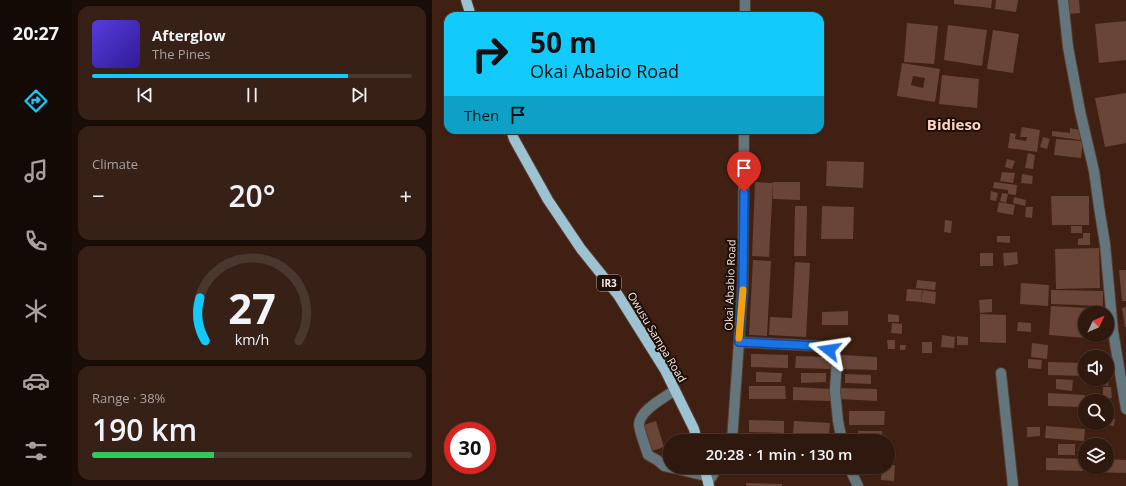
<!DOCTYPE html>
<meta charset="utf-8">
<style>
body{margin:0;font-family:"Open Sans",sans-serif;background:#372117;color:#f1f3f6;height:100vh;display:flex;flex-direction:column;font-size:15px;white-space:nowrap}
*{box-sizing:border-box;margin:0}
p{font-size:13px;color:#a7a09e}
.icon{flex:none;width:22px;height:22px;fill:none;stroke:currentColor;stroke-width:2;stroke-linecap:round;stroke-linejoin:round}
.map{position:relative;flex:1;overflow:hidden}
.sheet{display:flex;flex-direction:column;gap:6px;padding:6px;background:#1a0d08;width:360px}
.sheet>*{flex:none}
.hud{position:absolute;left:12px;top:12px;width:380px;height:122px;border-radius:12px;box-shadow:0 1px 3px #0004,0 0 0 1px #4a372e;background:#12cafb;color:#111;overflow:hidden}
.needle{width:26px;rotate:46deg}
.tools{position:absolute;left:646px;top:306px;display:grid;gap:8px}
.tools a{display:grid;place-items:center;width:36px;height:36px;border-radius:50%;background:#2f180e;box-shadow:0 1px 3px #0004,0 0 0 1px #4a372e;font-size:20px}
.speed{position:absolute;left:12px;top:422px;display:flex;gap:8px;font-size:20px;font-weight:700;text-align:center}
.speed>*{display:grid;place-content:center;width:52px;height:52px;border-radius:50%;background:#2f180e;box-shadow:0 1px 3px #0004,0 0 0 1px #4a372e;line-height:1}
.speed .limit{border:6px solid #d22;background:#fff;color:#111}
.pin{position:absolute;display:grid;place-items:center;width:34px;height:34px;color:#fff;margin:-41px -17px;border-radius:50% 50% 50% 0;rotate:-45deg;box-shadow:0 0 4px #0007}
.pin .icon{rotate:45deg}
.me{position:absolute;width:44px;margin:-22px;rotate:285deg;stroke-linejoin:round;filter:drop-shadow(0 0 3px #0008)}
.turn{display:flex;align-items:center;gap:14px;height:84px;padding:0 20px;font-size:18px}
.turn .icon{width:52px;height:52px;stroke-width:2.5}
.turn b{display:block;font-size:28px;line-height:34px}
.then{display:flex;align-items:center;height:38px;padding:0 20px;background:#0003;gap:8px;font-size:15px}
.big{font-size:30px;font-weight:600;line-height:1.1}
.sheet .tile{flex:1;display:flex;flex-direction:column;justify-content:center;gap:6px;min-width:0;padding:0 14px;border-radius:12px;background:#372117}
.sheet .dial{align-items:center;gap:0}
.dial svg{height:104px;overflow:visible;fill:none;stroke:#4a372e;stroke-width:7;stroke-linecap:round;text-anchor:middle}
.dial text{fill:#f1f3f6;stroke:none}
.song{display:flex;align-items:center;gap:12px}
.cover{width:48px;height:48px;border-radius:6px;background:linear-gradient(135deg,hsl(250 70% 55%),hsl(250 70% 35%))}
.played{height:4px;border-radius:2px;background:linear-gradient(90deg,#12cafb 80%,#4a372e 80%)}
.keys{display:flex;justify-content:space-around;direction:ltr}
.heat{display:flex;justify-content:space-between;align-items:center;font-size:22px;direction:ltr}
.charge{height:6px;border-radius:3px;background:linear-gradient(90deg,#34c759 38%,#4a372e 0)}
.trip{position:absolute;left:231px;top:434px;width:232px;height:40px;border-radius:20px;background:#2f180e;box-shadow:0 1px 3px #0004,0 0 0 1px #4a372e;font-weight:600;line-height:40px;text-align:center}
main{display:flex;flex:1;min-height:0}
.menu{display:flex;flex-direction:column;width:72px;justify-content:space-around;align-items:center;background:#130a06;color:#a7a09e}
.menu .icon{width:28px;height:28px}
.menu .current{color:#12cafb}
.menu b{font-size:18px;color:#f1f3f6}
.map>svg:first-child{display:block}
.building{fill:#684537;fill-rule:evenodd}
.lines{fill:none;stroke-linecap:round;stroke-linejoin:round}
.minor-casing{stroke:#593c2e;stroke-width:12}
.major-casing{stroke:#593c2e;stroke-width:12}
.minor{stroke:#64767d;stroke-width:10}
.major{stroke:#9dc3d2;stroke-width:10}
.route-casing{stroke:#114b97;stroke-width:10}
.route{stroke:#1a73e8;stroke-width:7}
.slow{stroke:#f59e0b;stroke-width:7}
.labels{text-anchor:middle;stroke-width:4;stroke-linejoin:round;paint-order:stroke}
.shield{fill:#1c0e08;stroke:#b8a49c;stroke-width:1}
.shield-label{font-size:10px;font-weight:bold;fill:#fbe5dc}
.street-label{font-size:11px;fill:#fbe5dc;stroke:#1c0e08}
.district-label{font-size:15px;font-weight:bold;fill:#fed3c2;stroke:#1c0e08}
</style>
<main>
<nav class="menu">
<b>20:27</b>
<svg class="icon current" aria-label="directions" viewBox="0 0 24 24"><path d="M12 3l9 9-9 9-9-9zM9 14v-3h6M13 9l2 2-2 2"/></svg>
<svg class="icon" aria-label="music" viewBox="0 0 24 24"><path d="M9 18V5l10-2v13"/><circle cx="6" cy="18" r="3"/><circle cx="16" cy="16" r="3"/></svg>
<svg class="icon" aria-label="phone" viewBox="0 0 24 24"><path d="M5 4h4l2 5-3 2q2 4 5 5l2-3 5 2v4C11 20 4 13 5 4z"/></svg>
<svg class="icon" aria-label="climate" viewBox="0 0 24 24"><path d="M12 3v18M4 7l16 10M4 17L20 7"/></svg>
<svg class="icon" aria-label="car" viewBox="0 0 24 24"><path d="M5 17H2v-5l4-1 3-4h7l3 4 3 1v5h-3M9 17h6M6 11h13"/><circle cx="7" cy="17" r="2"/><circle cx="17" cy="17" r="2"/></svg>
<svg class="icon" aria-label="filters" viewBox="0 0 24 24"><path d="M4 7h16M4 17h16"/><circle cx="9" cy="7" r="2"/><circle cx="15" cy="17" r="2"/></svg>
</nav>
<section class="sheet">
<div class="tile">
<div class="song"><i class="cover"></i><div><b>Afterglow</b><p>The Pines</p></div></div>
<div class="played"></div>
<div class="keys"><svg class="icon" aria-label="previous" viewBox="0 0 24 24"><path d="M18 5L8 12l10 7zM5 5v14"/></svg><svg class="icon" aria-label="pause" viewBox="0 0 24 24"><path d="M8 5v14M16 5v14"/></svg><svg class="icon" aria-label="next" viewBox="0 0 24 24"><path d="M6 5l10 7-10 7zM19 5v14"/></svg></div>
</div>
<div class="tile"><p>Climate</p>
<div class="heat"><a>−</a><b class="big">20°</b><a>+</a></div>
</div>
<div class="tile dial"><svg viewBox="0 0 100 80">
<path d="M14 69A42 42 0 1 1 86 69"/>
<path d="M14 69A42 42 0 0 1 10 36" stroke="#12cafb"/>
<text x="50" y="56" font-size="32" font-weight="700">27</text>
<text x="50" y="72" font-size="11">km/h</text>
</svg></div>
<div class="tile"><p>Range · 38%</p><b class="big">190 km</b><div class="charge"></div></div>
</section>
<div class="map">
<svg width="694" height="486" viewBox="0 0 694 486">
<rect width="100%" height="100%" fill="#3f2012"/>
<path class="building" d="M522 0H560L559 8 522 4Z
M564 0H586L584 12 563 9Z
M635 0H647L648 13 636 14Z
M694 21V60L667 63 663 24Z
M475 23 506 26 502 64 472 62Z
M516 25 555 30 550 66 512 60Z
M561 30 587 34 581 73 555 69Z
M470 63 508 69 503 102 465 96ZM481 76 493 78 491 88 479 85Z
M510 75 547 79 545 108 507 104Z
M694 93V143L673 147 663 98Z
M590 127 608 130 605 152 576 148 578 133 584 134 583 139 594 141 595 137H588Z
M638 128 650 130 648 140 620 136V131L638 133Z
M611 137 618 139 615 149 608 147Z
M624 139 651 141 649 158 622 155Z
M596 153 603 155 601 169 593 168Z
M575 159 583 161 580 169 573 167Z
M395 161 432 162 431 188 394 186Z
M570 172 583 173 581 183 568 181Z
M590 174 601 176 600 184 589 183Z
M323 182 341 183 337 257 320 256Z
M341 182H368V200L341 199Z
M562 182 585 185 584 195 576 194V190L561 188Z
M559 191 566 193 564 201 558 200Z
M570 193 576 194 574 203 568 201Z
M619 196H657V225H620Z
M582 197 594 200 593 206 581 203Z
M567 202 583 205 581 215 565 212Z
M363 206H375L374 256H362Z
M390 206 422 207 421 239H389Z
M594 207H601L600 218 593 217Z
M513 220 520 221 519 233 512 232Z
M639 226H650V233H639Z
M651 233H658V245H646V239L651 238Z
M565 236H578V243L565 242Z
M667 248 668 288 624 289 623 249Z
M585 252 586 264 572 266 571 253Z
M548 253H561V266H548Z
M321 260 339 261 335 336 317 335Z
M363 262 378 263 374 337 337 335 338 317 360 318Z
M687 270H694V301H690Z
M485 280 504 282 503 290 484 288Z
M589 283 617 285 616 306 588 304Z
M475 289 490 290 489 302 474 301Z
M491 290 504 292 503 304 489 302Z
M619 290 671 291V306L619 304Z
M560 299V312L548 313 547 300Z
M619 306 656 308 655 313H653L654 338 617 335Z
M694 307V327H693L690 308Z
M416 311V325H390V312Z
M456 314 467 315V322H456Z
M548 314 574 315V343L548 342Z
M586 322 599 323V332L585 331Z
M460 323 470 324V334L459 333Z
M510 335 523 337 522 348 509 347Z
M525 336 536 337V345H525Z
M455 340H463V349H456Z
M490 342H500V353H490Z
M600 343 616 345 615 359 599 357Z
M468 345H474L473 350H468Z
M319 354 356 355V368L319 367Z
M409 355 445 357V370L409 369Z
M364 356 400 357V369L363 368Z
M596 359 610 360 609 369 596 368Z
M616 362 653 363V376L616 375Z
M324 372 350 373 349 382H324Z
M369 373H394V382L369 383Z
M413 374 439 375V384L413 383Z
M624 379 641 380 640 391 624 389Z
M669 379H677L676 386 669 385Z
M317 386H353L354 399H317Z
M361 387 400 389 399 401 361 400Z
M671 387H679L680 398H671Z
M407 388 445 389V401L407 399Z
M616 393 653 395V407L616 406Z
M417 411H453L452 425H417Z
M675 418 683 419 682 426 669 424V423H675Z
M317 420 352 421V433L317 432Z
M224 421 232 447 220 451 212 425Z
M362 421 398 423 397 435 361 433Z
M614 426 653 429 652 441 613 438Z
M595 427H608V436L595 437Z
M426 431H450V440L426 439Z
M323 437 346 438 345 441H323Z
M365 439H392V441H365Z
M626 444H643V455H626Z
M456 448H463V461L456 460Z
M614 458 652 459 651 471 614 470Z
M675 459 694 460V473L660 472 661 467H675Z
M456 465H463L462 481 449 480 450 467H456Z
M314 483 350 484V486H314Z"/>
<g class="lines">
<defs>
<path id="minor" d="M313 0V16
M631 0 636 47 648 111 662 171 667 207 673 244 681 331 694 409
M307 342 387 346 397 350 405 358 403 391 406 421 410 441
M569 373 581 486
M243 390C232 398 208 410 207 424 207 431 214 448 216 455L225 460 232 466 274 476
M300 441 311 284 312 130
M417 467 426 486
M276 482 286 467"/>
<path id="major" d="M34 0 39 16
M79 130 82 139 116 200 149 249 186 295 233 370 262 429 265 441
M272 467 277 486"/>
</defs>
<use href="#minor" class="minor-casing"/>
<use href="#major" class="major-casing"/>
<use href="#minor" class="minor"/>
<use href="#major" class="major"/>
</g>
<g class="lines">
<defs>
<path id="route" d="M312 192 311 284 307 342 387 346 397 350"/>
</defs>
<use href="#route" class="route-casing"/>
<use href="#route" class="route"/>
<path class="slow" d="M307 338 311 290"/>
</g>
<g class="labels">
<rect class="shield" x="165" y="275" width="24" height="16" rx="3"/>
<g class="shield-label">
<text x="177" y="287">IR3</text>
</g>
<g class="street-label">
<text transform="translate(298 285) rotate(-88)" y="4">Okai Ababio Road</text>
<text transform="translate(225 337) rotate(59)" y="4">Owusu Sampa Road</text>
</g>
<g class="district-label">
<text x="522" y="130">Bidieso</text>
</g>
</g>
</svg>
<div class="tools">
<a><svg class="needle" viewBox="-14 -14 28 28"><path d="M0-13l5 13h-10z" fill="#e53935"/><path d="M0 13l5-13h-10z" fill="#a7a09e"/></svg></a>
<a><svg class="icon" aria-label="sound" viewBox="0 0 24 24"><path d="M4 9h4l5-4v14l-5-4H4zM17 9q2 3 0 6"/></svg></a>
<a><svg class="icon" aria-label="search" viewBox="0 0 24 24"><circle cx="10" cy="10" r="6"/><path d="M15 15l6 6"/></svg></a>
<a><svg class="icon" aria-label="layers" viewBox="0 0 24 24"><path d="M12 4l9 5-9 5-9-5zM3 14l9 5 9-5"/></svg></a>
</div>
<div class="speed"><div class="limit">30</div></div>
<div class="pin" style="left:312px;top:192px;background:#d93025"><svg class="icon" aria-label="arrive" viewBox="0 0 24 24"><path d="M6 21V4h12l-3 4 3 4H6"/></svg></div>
<svg class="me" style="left:397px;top:350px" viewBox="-20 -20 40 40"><path d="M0-17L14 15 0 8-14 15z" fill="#1a73e8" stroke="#fff" stroke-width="4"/></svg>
<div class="trip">20:28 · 1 min · 130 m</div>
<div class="hud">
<div class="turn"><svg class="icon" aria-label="right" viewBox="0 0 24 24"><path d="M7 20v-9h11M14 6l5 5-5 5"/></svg><div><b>50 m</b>Okai Ababio Road</div></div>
<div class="then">Then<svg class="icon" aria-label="arrive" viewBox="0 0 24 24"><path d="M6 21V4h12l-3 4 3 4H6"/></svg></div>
</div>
</div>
</main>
